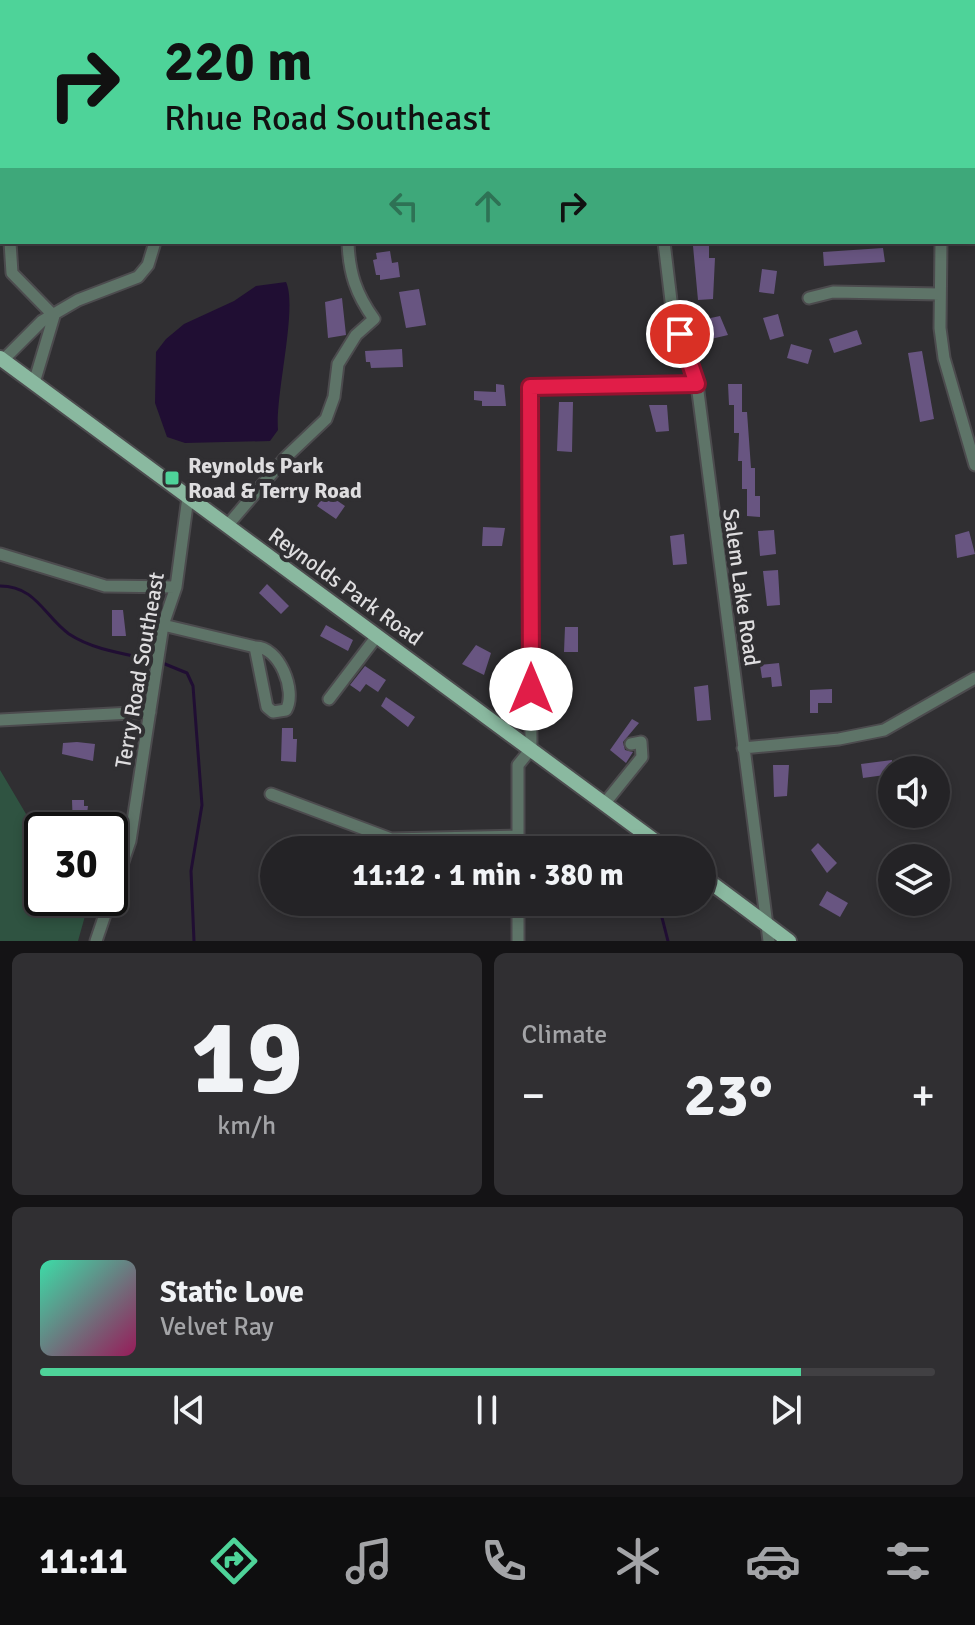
<!DOCTYPE html>
<meta charset="utf-8">
<style>
body{margin:0;font-family:Signika,sans-serif;background:#302f32;color:#f1f3f6;height:100vh;display:flex;flex-direction:column;font-size:30px;white-space:nowrap}
*{box-sizing:border-box;margin:0}
p{font-size:26px;color:#a3a4a7}
.icon{flex:none;width:44px;height:44px;fill:none;stroke:currentColor;stroke-width:2;stroke-linecap:round;stroke-linejoin:round}
.map{position:relative;height:941px;overflow:hidden}
.drawer{display:flex;flex-direction:column;gap:12px;padding:12px;background:#141315;flex:1}
.drawer>*{flex:none}
.guide{position:absolute;left:0px;top:0px;width:976px;height:244px;box-shadow:0 4px 12px #0003,0 0 0 2px #414043;background:#4ed399;color:#111;overflow:hidden}
.fabs{position:absolute;left:878px;top:756px;display:grid;gap:16px}
.fabs a{display:grid;place-items:center;width:72px;height:72px;border-radius:50%;background:#242326;box-shadow:0 4px 12px #0003,0 0 0 2px #414043;font-size:40px}
.speed{position:absolute;left:24px;top:812px;display:flex;gap:16px;font-size:40px;font-weight:700;text-align:center}
.speed>*{display:grid;place-content:center;width:104px;height:104px;border-radius:50%;background:#242326;box-shadow:0 4px 12px #0003,0 0 0 2px #414043;line-height:1}
.speed .limit{border:4px solid #111;border-radius:12px;background:#fff;color:#111}
.pin{position:absolute;display:grid;place-items:center;width:68px;height:68px;color:#fff;margin:-34px;border:4px solid #fff;border-radius:50%;box-shadow:0 2px 8px #0007}
.me{position:absolute;width:88px;margin:-44px;rotate:0deg;stroke-linejoin:round;filter:drop-shadow(0 0 6px #0008)}
.turn{display:flex;align-items:center;gap:28px;height:168px;padding:0 32px;font-size:36px}
.turn .icon{width:104px;height:104px;stroke-width:2.5}
.turn b{display:block;font-size:56px;line-height:68px}
.lanes{display:flex;align-items:center;height:76px;padding:0 32px;background:#0003;justify-content:center;gap:40px;direction:ltr}
.lanes .off{opacity:.35}
.big{font-size:60px;font-weight:700;line-height:1.1}
.drawer .card{flex:1;display:flex;flex-direction:column;justify-content:center;gap:12px;min-width:0;padding:0 28px;border-radius:12px;background:#302f32}
.drawer .dial{align-items:center;gap:0}
.dial b{font-size:104px;line-height:1}
.song{display:flex;align-items:center;gap:24px}
.cover{width:96px;height:96px;border-radius:12px;background:linear-gradient(135deg,hsl(160 70% 55%),hsl(330 70% 35%))}
.played{height:8px;border-radius:4px;background:linear-gradient(90deg,#4ed399 85%,#414043 85%)}
.keys{display:flex;justify-content:space-around;direction:ltr}
.heat{display:flex;justify-content:space-between;align-items:center;font-size:44px;direction:ltr}
.drawer .tiles{flex:1;display:grid;gap:12px;grid-template-columns:1fr 1fr}
.card:last-child{grid-column:span 2}
.trip{position:absolute;left:260px;top:836px;width:456px;height:80px;border-radius:40px;background:#242326;box-shadow:0 4px 12px #0003,0 0 0 2px #414043;font-weight:700;line-height:80px;text-align:center}
.menu{display:flex;height:128px;justify-content:space-around;align-items:center;background:#0e0e0f;color:#a3a4a7}
.menu .icon{width:56px;height:56px}
.menu .selected{color:#4ed399}
.menu b{font-size:36px;color:#f1f3f6}
.map>svg:first-child{display:block}
.green{fill:#2f5341}
.water{fill:#200e33}
.lines{fill:none;stroke-linecap:round;stroke-linejoin:round}
.stream{stroke:#200e33;stroke-width:3}
.building{fill:#685581}
.minor-casing{stroke:#4c4b4e;stroke-width:15}
.major-casing{stroke:#4c4b4e;stroke-width:18}
.minor{stroke:#5e7468;stroke-width:11}
.major{stroke:#8ab9a0;stroke-width:14}
.route-casing{stroke:#92132f;stroke-width:20}
.route{stroke:#e11d48;stroke-width:14}
.poi-dot{fill:#4ed399;stroke:#302f32;stroke-width:3}
.labels{text-anchor:middle;stroke-width:8;stroke-linejoin:round;paint-order:stroke}
.poi-label{font-size:22px;font-weight:bold;fill:#dedddf;stroke:#302f32;text-anchor:start}
.street-label{font-size:22px;fill:#dedddf;stroke:#302f32}
</style>
<div class="map">
<svg width="975" height="941" viewBox="0 0 975 941">
<rect width="100%" height="100%" fill="#302f32"/>
<path class="green" d="M0 770 42 841V898H90L78 941H0Z"/>
<path class="water" d="M286 282C298 307 275 395 278 430L270 441 185 443 167 437 155 403 156 352 166 339 184 324 234 301 256 286Z"/>
<g class="lines">
<path class="stream" d="M0 586C36 586 44 616 69 634 93 650 126 654 153 660
M160 662 187 673 193 686 202 805 191 871 194 941
M658 902 668 941"/>
</g>
<path class="building" d="M693 246H709V258H715L713 299 698 300Z
M883 248 885 262 824 266 823 252Z
M390 251 392 263 398 262 400 277 380 280V275H376L373 260 377 259 376 253Z
M762 269 777 271 774 294 759 292Z
M419 289 426 325 406 328 399 292Z
M342 298 346 335 328 338 325 302Z
M778 314 784 336 770 340 763 318Z
M720 316 728 335 711 339 706 319Z
M857 330 862 344 834 353 829 339Z
M791 344 812 350 808 364 787 358Z
M402 349 403 367 371 368 370 362H366L365 351Z
M922 351 934 419 920 422 908 353Z
M496 384 504 385 506 406H482V401L474 400V391L496 392Z
M728 384H742V412H747L751 468H755V496H760V517L747 516V489H742V461H738L739 433H734V405H729Z
M559 402H573L572 452 557 451Z
M649 405H667L669 431 656 432Z
M326 493 345 506 336 519 317 506Z
M483 527 505 528 502 546H482Z
M774 530 776 554 760 556 758 531Z
M969 531 975 554 957 558 955 535Z
M684 534 687 564 673 565 670 536Z
M778 570 780 605 767 606 763 571Z
M267 584 289 606 281 614 259 593Z
M112 610H123L126 636H112Z
M326 625 353 640 348 651 320 636Z
M565 627H578V652H564Z
M476 645 491 653 484 675 462 664Z
M779 663 782 686 772 687 771 677 762 678 760 665Z
M365 666 386 680 378 692 366 684 360 692 350 685Z
M708 685 711 720 697 721 694 687Z
M832 689V703H818V713H810V690Z
M386 697 415 717 408 727 381 706Z
M632 719 639 723 623 742 625 750 633 752 626 763 610 750Z
M282 728H293V739H297L296 762 281 761Z
M77 742 95 744 93 761 62 754 63 743Z
M892 760V774L863 778 861 764Z
M773 765H789L787 796 774 797Z
M72 800H84V806H88L85 829H73Z
M818 843 837 863 827 873 811 850Z
M827 891 848 903 840 917 819 905Z"/>
<g class="lines">
<defs>
<path id="minor" d="M659 0V2
M890 0 891 2
M0 227 2 229
M10 242 12 273 54 316
M664 242 672 309 697 384 769 941
M941 242 940 328 944 358 975 465
M809 298 833 292 940 294
M3 360 42 321 78 300 138 277 148 265 155 242
M34 383 54 316
M227 526 286 457 326 419 334 397 338 364 356 335 374 319C356 294 349 273 348 242
M0 554 105 586 176 587
M163 625 255 647
M255 647C279 646 297 691 286 710L273 712 267 707Z
M329 699 377 636
M0 720 150 712
M743 748 839 739 884 730 975 678
M271 794 391 839 518 836
M605 803 642 757 641 742 631 744
M518 850V765L531 749 530 387 697 384
M96 941 130 841 163 625 176 587 188 497
M518 941V902"/>
<path id="major" d="M0 358 667 850
M702 876 789 941"/>
</defs>
<use href="#minor" class="minor-casing"/>
<use href="#major" class="major-casing"/>
<use href="#minor" class="minor"/>
<use href="#major" class="major"/>
</g>
<g class="lines">
<defs>
<path id="route" d="M531 689 530 387 697 384 680 334"/>
</defs>
<use href="#route" class="route-casing"/>
<use href="#route" class="route"/>
</g>
<rect class="poi-dot" x="164" y="470" width="16" height="16" rx="4"/>
<g class="labels">
<g class="poi-label">
<text x="188" y="473">Reynolds Park<tspan x="188" dy="25">Road &amp; Terry Road</tspan></text>
</g>
<g class="street-label">
<text transform="translate(346 586) rotate(36)" y="8">Reynolds Park Road</text>
<text transform="translate(742 587) rotate(82)" y="8">Salem Lake Road</text>
<text transform="translate(139 670) rotate(-80)" y="8">Terry Road Southeast</text>
</g>
</g>
</svg>
<div class="fabs">
<a><svg class="icon" aria-label="sound" viewBox="0 0 24 24"><path d="M4 9h4l5-4v14l-5-4H4zM17 9q2 3 0 6"/></svg></a>
<a><svg class="icon" aria-label="layers" viewBox="0 0 24 24"><path d="M12 4l9 5-9 5-9-5zM3 14l9 5 9-5"/></svg></a>
</div>
<div class="speed"><div class="limit">30</div></div>
<div class="pin" style="left:680px;top:334px;background:#d93025"><svg class="icon" aria-label="arrive" viewBox="0 0 24 24"><path d="M6 21V4h12l-3 4 3 4H6"/></svg></div>
<svg class="me" style="left:531px;top:689px" viewBox="-20 -20 40 40"><circle r="19" fill="#fff"/><path d="M0-13L10 11 0 6-10 11z" fill="#e11d48"/></svg>
<div class="trip">11:12 · 1 min · 380 m</div>
<div class="guide">
<div class="turn"><svg class="icon" aria-label="right" viewBox="0 0 24 24"><path d="M7 20v-9h11M14 6l5 5-5 5"/></svg><div><b>220 m</b>Rhue Road Southeast</div></div>
<div class="lanes"><svg class="icon off" aria-label="left" viewBox="0 0 24 24"><path d="M17 20v-9H6M10 6l-5 5 5 5"/></svg><svg class="icon off" aria-label="ahead" viewBox="0 0 24 24"><path d="M12 20V5M6 11l6-6 6 6"/></svg><svg class="icon" aria-label="right" viewBox="0 0 24 24"><path d="M7 20v-9h11M14 6l5 5-5 5"/></svg></div>
</div>
</div>
<section class="drawer">
<div class="tiles">
<div class="card dial"><b>19</b><p>km/h</p></div>
<div class="card"><p>Climate</p>
<div class="heat"><a>−</a><b class="big">23°</b><a>+</a></div>
</div>
<div class="card">
<div class="song"><i class="cover"></i><div><b>Static Love</b><p>Velvet Ray</p></div></div>
<div class="played"></div>
<div class="keys"><svg class="icon" aria-label="previous" viewBox="0 0 24 24"><path d="M18 5L8 12l10 7zM5 5v14"/></svg><svg class="icon" aria-label="pause" viewBox="0 0 24 24"><path d="M8 5v14M16 5v14"/></svg><svg class="icon" aria-label="next" viewBox="0 0 24 24"><path d="M6 5l10 7-10 7zM19 5v14"/></svg></div>
</div>
</div>
</section>
<nav class="menu">
<b>11:11</b>
<svg class="icon selected" aria-label="directions" viewBox="0 0 24 24"><path d="M12 3l9 9-9 9-9-9zM9 14v-3h6M13 9l2 2-2 2"/></svg>
<svg class="icon" aria-label="music" viewBox="0 0 24 24"><path d="M9 18V5l10-2v13"/><circle cx="6" cy="18" r="3"/><circle cx="16" cy="16" r="3"/></svg>
<svg class="icon" aria-label="phone" viewBox="0 0 24 24"><path d="M5 4h4l2 5-3 2q2 4 5 5l2-3 5 2v4C11 20 4 13 5 4z"/></svg>
<svg class="icon" aria-label="climate" viewBox="0 0 24 24"><path d="M12 3v18M4 7l16 10M4 17L20 7"/></svg>
<svg class="icon" aria-label="car" viewBox="0 0 24 24"><path d="M5 17H2v-5l4-1 3-4h7l3 4 3 1v5h-3M9 17h6M6 11h13"/><circle cx="7" cy="17" r="2"/><circle cx="17" cy="17" r="2"/></svg>
<svg class="icon" aria-label="filters" viewBox="0 0 24 24"><path d="M4 7h16M4 17h16"/><circle cx="9" cy="7" r="2"/><circle cx="15" cy="17" r="2"/></svg>
</nav>
